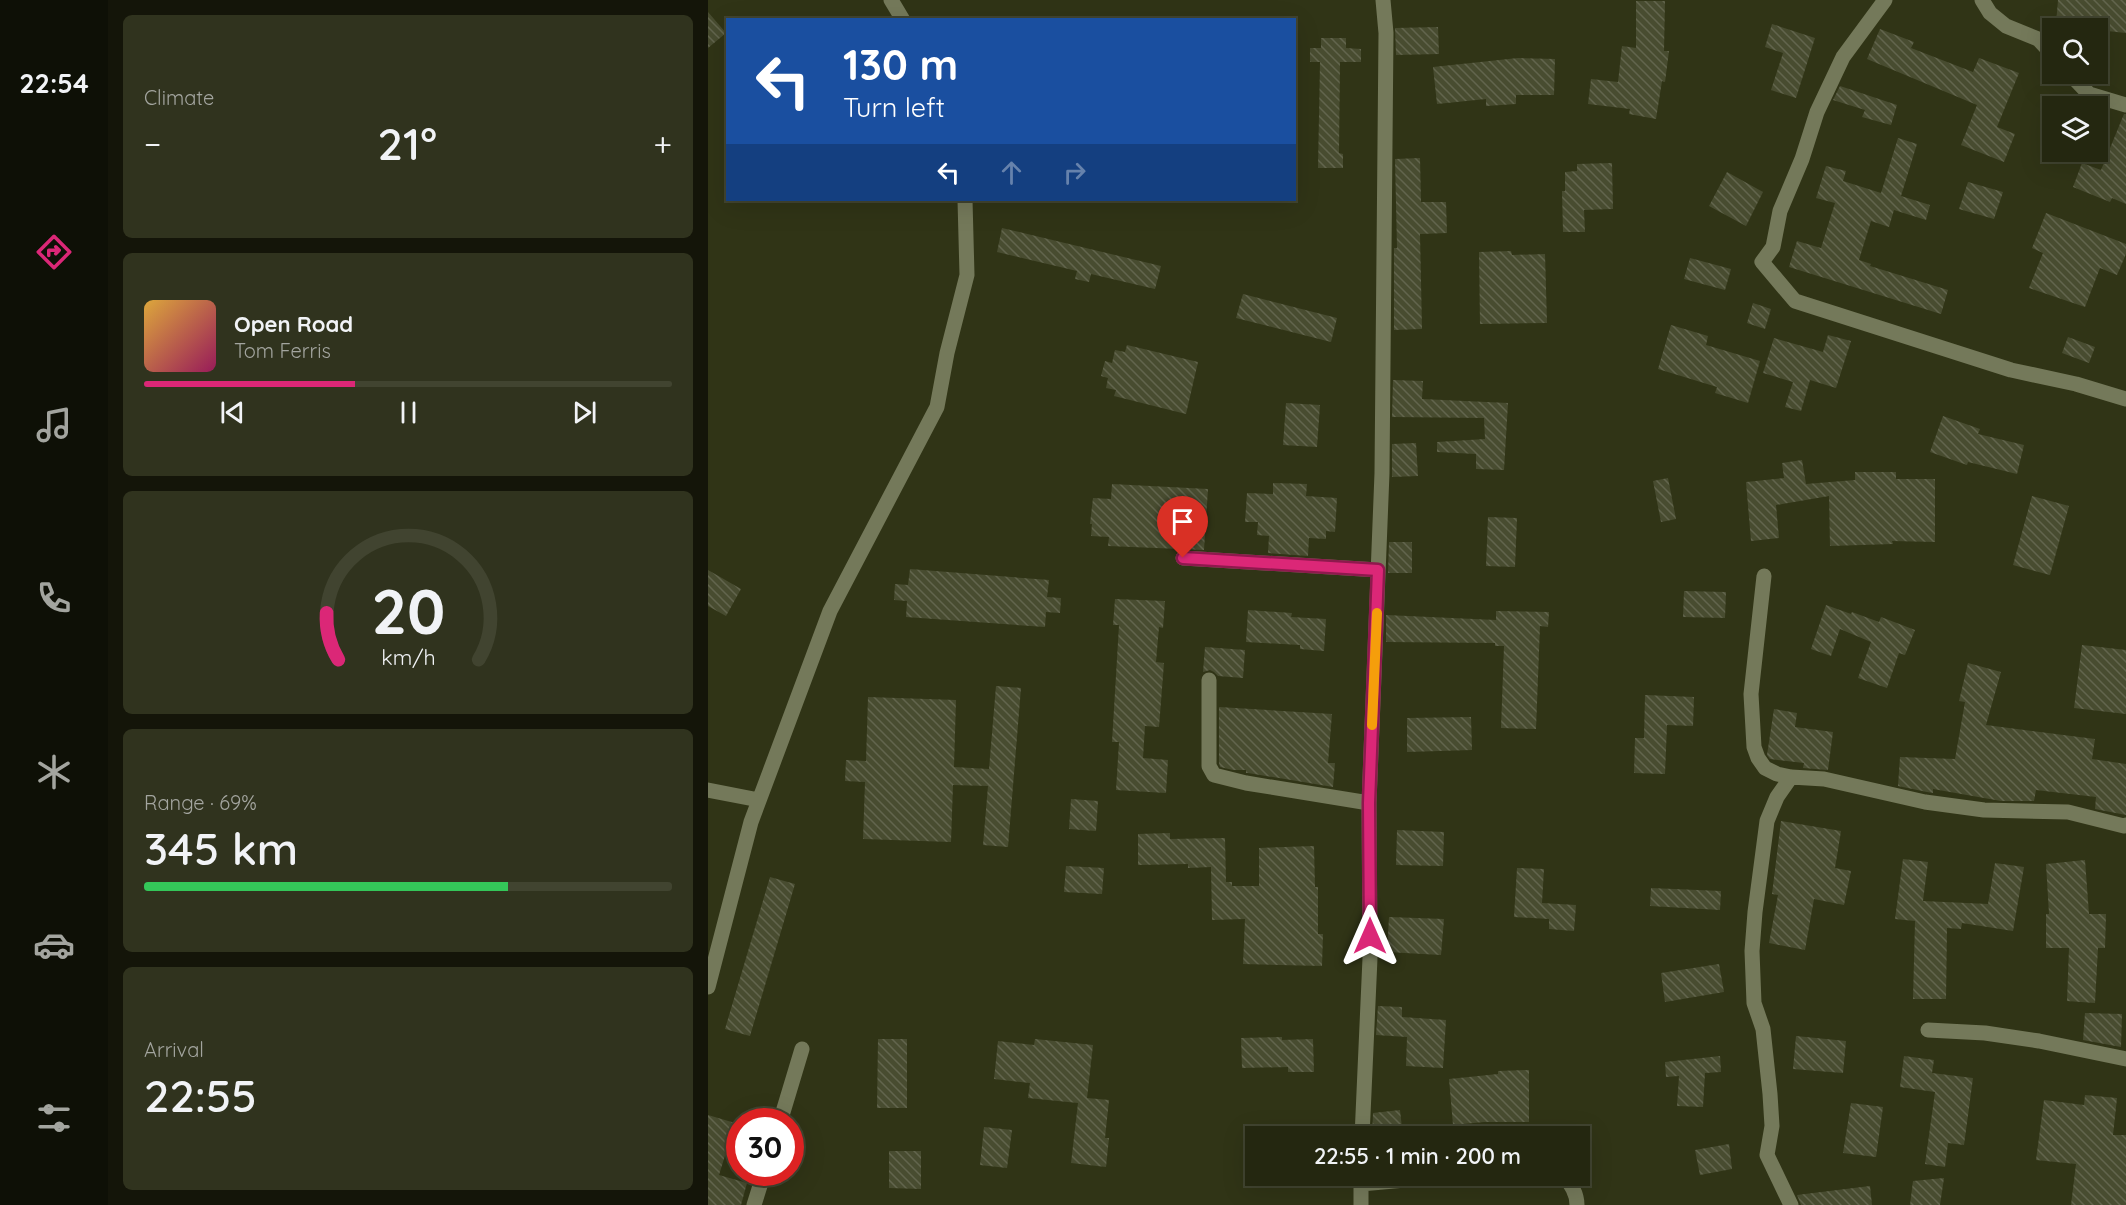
<!DOCTYPE html>
<meta charset="utf-8">
<style>
body{margin:0;font-family:Quicksand,sans-serif;background:#30331e;color:#f1f3f6;height:100vh;display:flex;flex-direction:column;font-size:22px;white-space:nowrap}
*{box-sizing:border-box;margin:0}
p{font-size:20px;color:#a3a59f}
.icon{flex:none;width:33px;height:33px;fill:none;stroke:currentColor;stroke-width:2;stroke-linecap:round;stroke-linejoin:round}
.map{position:relative;flex:1;overflow:hidden}
.sheet{display:flex;flex-direction:column;gap:15px;padding:15px;background:#141509;width:600px}
.sheet>*{flex:none}
.hud{position:absolute;left:18px;top:18px;width:570px;height:183px;border-radius:0px;box-shadow:0 6px 24px #0002,0 0 0 2px #414430;background:#1a4fa0;color:#fff;overflow:hidden}
.controls{position:absolute;left:1334px;top:18px;display:grid;gap:12px}
.controls a{display:grid;place-items:center;width:66px;height:66px;border-radius:0px;background:#242710;box-shadow:0 6px 24px #0002,0 0 0 2px #414430;font-size:30px}
.speed{position:absolute;left:18px;top:1108px;display:flex;gap:12px;font-size:30px;font-weight:700;text-align:center}
.speed>*{display:grid;place-content:center;width:78px;height:78px;border-radius:50%;background:#242710;box-shadow:0 6px 24px #0002,0 0 0 2px #414430;line-height:1}
.speed .limit{border:9px solid #d22;background:#fff;color:#111}
.pin{position:absolute;display:grid;place-items:center;width:51px;height:51px;color:#fff;margin:-62px -26px;border-radius:50% 50% 50% 0;rotate:-45deg;box-shadow:0 0 6px #0007}
.pin .icon{rotate:45deg}
.me{position:absolute;width:66px;margin:-33px;rotate:0deg;stroke-linejoin:round;filter:drop-shadow(0 0 4px #0008)}
.turn{display:flex;align-items:center;gap:21px;height:126px;padding:0 18px;font-size:27px}
.turn .icon{width:78px;height:78px;stroke-width:2.5}
.turn b{display:block;font-size:42px;line-height:51px}
.lanes{display:flex;align-items:center;height:57px;padding:0 18px;background:#0003;justify-content:center;gap:30px;direction:ltr}
.lanes .off{opacity:.35}
.big{font-size:45px;font-weight:600;line-height:1.1}
.sheet .tile{flex:1;display:flex;flex-direction:column;justify-content:center;gap:9px;min-width:0;padding:0 21px;border-radius:9px;background:#30331e}
.sheet .dial{align-items:center;gap:0}
.dial svg{height:156px;overflow:visible;fill:none;stroke:#414430;stroke-width:7;stroke-linecap:round;text-anchor:middle}
.dial text{fill:#f1f3f6;stroke:none}
.song{display:flex;align-items:center;gap:18px}
.cover{width:72px;height:72px;border-radius:9px;background:linear-gradient(135deg,hsl(40 70% 55%),hsl(330 70% 35%))}
.played{height:6px;border-radius:3px;background:linear-gradient(90deg,#db2777 40%,#414430 40%)}
.keys{display:flex;justify-content:space-around;direction:ltr}
.heat{display:flex;justify-content:space-between;align-items:center;font-size:33px;direction:ltr}
.charge{height:9px;border-radius:4px;background:linear-gradient(90deg,#34c759 69%,#414430 0)}
.trip{position:absolute;left:537px;top:1126px;width:345px;height:60px;border-radius:0px;background:#242710;box-shadow:0 6px 24px #0002,0 0 0 2px #414430;font-weight:600;line-height:60px;text-align:center}
main{display:flex;flex:1;min-height:0}
.menu{display:flex;flex-direction:column;width:108px;justify-content:space-around;align-items:center;background:#0e1006;color:#a3a59f}
.menu .icon{width:42px;height:42px}
.menu .selected{color:#db2777}
.menu b{font-size:27px;color:#f1f3f6}
.map>svg:first-child{display:block}
.building{fill:url(#building-back-hatch)}
.lines{fill:none;stroke-linecap:round;stroke-linejoin:round}
.minor{stroke:#74795a;stroke-width:15}
.route-casing{stroke:#8e194d;stroke-width:15}
.route{stroke:#db2777;stroke-width:10}
.slow{stroke:#f59e0b;stroke-width:10}
</style>
<main>
<nav class="menu">
<b>22:54</b>
<svg class="icon selected" aria-label="directions" viewBox="0 0 24 24"><path d="M12 3l9 9-9 9-9-9zM9 14v-3h6M13 9l2 2-2 2"/></svg>
<svg class="icon" aria-label="music" viewBox="0 0 24 24"><path d="M9 18V5l10-2v13"/><circle cx="6" cy="18" r="3"/><circle cx="16" cy="16" r="3"/></svg>
<svg class="icon" aria-label="phone" viewBox="0 0 24 24"><path d="M5 4h4l2 5-3 2q2 4 5 5l2-3 5 2v4C11 20 4 13 5 4z"/></svg>
<svg class="icon" aria-label="climate" viewBox="0 0 24 24"><path d="M12 3v18M4 7l16 10M4 17L20 7"/></svg>
<svg class="icon" aria-label="car" viewBox="0 0 24 24"><path d="M5 17H2v-5l4-1 3-4h7l3 4 3 1v5h-3M9 17h6M6 11h13"/><circle cx="7" cy="17" r="2"/><circle cx="17" cy="17" r="2"/></svg>
<svg class="icon" aria-label="filters" viewBox="0 0 24 24"><path d="M4 7h16M4 17h16"/><circle cx="9" cy="7" r="2"/><circle cx="15" cy="17" r="2"/></svg>
</nav>
<section class="sheet">
<div class="tile"><p>Climate</p>
<div class="heat"><a>−</a><b class="big">21°</b><a>+</a></div>
</div>
<div class="tile">
<div class="song"><i class="cover"></i><div><b>Open Road</b><p>Tom Ferris</p></div></div>
<div class="played"></div>
<div class="keys"><svg class="icon" aria-label="previous" viewBox="0 0 24 24"><path d="M18 5L8 12l10 7zM5 5v14"/></svg><svg class="icon" aria-label="pause" viewBox="0 0 24 24"><path d="M8 5v14M16 5v14"/></svg><svg class="icon" aria-label="next" viewBox="0 0 24 24"><path d="M6 5l10 7-10 7zM19 5v14"/></svg></div>
</div>
<div class="tile dial"><svg viewBox="0 0 100 80">
<path d="M14 69A42 42 0 1 1 86 69"/>
<path d="M14 69A42 42 0 0 1 8 45" stroke="#db2777"/>
<text x="50" y="56" font-size="32" font-weight="700">20</text>
<text x="50" y="72" font-size="11">km/h</text>
</svg></div>
<div class="tile"><p>Range · 69%</p><b class="big">345 km</b><div class="charge"></div></div>
<div class="tile"><p>Arrival</p><b class="big">22:55</b></div>
</section>
<div class="map">
<svg width="1418" height="1205" viewBox="0 0 1418 1205">
<defs>
<pattern id="building-back-hatch" width="6" height="6" patternUnits="userSpaceOnUse" patternTransform="scale(1.5)"><rect width="6" height="6" fill="#484c30"/><path d="M-1 5l2 2M0 0l6 6M5-1l2 2" fill="none" stroke="#62654d"/></pattern>
</defs>
<rect width="100%" height="100%" fill="#303416"/>
<path class="building" d="M1350 0H1418V33L1399 31V29L1348 24Z
M928 1H957L956 51H961L957 82 954 81 948 119 921 114 922 109 880 104 883 79 910 82 914 46 928 48Z
M0 12 18 33 0 48Z
M1064 24 1107 38 1088 98 1063 90 1075 53 1057 47Z
M730 27 731 54 688 55 687 28Z
M1172 29 1206 42 1203 48 1265 72 1271 58 1311 73 1289 127 1307 134 1296 162 1253 145 1269 105 1159 59Z
M613 38H638V48L653 49V62H632L631 153 635 154V168H610L612 62H602V48H613Z
M810 58 847 59 846 95H808V104L778 106V99L729 104 725 67Z
M1132 86 1189 105 1183 125 1154 117 1157 110 1125 100Z
M1416 114H1418V204L1404 198 1402 202 1365 187 1374 163 1393 170Z
M1190 138 1209 144 1193 196 1222 205 1218 220 1186 210 1181 227 1163 221 1151 260 1163 264 1162 266 1240 290 1233 314 1081 267 1089 241 1113 248 1127 203 1108 198 1118 166 1138 171 1135 181 1173 193Z
M712 158 713 202H738L739 233 712 234 714 329 686 330V248H689L687 159Z
M904 163 905 209 876 210 877 232H855L854 191H857V172L869 171V164Z
M1019 172 1055 192 1038 226 1001 206Z
M1260 182 1295 192 1286 219 1251 209Z
M1338 213 1418 244V254L1409 275 1392 268 1377 307 1321 288 1335 253 1324 248Z
M294 228 453 266 447 289 383 274 381 282 367 279 369 271 289 252Z
M803 251 804 255 837 254 839 323 772 324 771 252Z
M982 258 1023 269 1017 290 976 279Z
M535 294 629 318 623 342 528 318Z
M1045 303 1063 309 1057 329 1039 323Z
M963 325 1000 336 998 345 1052 361 1040 403 1007 393 1009 387 950 369Z
M1120 335 1143 341 1128 388 1102 380 1093 411 1077 407 1085 382 1055 373 1066 338 1115 352Z
M1360 337 1387 347 1381 363 1354 353Z
M419 345 490 362 478 414 406 396 408 390 398 388 400 378 393 376 397 361 404 363 407 350 417 352Z
M685 380 715 381 714 399 800 403 796 470 768 469V454L729 452V442L777 439 776 418 684 417Z
M578 403 612 405 609 447 575 445Z
M1235 416 1272 429 1270 434 1316 445 1309 474 1260 462 1259 465 1222 452Z
M708 443 710 476 684 477V444Z
M1094 460 1098 484 1147 480V472H1188V479H1227V542L1184 541 1185 544 1122 546 1121 496 1068 505 1071 538 1043 541 1038 482 1076 478 1074 463Z
M960 478 968 519 953 522 945 481Z
M565 483 599 484 598 496 629 498 627 532 618 531V539L601 538 600 556 560 553 561 536 549 535 550 522H537L539 493 565 494Z
M404 484 500 489 496 550 400 546 401 537 383 536 384 524H382L385 498 403 499Z
M1324 496 1361 506 1342 575 1305 565Z
M780 517 809 518 807 567 778 566Z
M681 542H704V573H680Z
M202 569 341 580 339 597 353 598 352 613 338 612 337 627 198 617 199 601 186 600 187 584 200 585Z
M0 570 33 589 18 616 0 606Z
M976 591 1018 592 1017 618 975 617Z
M407 599 457 601 455 628 451 627 448 662 456 663 451 727 437 726 435 758 460 760 458 793 408 790 411 742H404L411 625H405Z
M1118 605 1143 614 1144 612 1171 622 1173 617 1207 630 1197 655 1191 653 1179 688 1150 678 1163 642 1132 629 1123 656 1103 649Z
M540 610 584 613 583 617 618 619 616 651 592 649V645L538 642Z
M788 611 841 612 840 627 832 626 828 729 793 728 796 646H787V643L678 642V615L788 620Z
M1374 645 1418 650V714L1366 708Z
M497 647 537 650 535 678 510 676 506 672 502 670 495 672Z
M1260 663 1293 672 1278 725 1387 739 1384 759 1418 764V815L1387 809 1388 797 1328 790 1326 801H1293L1225 789V793L1219 792 1190 786 1192 757 1247 759 1257 702 1251 701Z
M288 686 313 688 300 847 275 845 280 786 245 785 243 842 155 839 157 782 137 781 138 760 158 761 160 697 248 700 246 767 281 769Z
M937 695 986 697 985 726 959 725 957 774 926 773 927 738H936Z
M511 707 624 714 620 763H627L625 787 540 773H538V770H525L512 767 511 763Z
M1066 709 1089 713 1087 727 1125 732 1120 770 1095 768 1096 763 1062 759 1059 755Z
M763 717 764 750 699 752V718Z
M363 799 390 801 388 831 361 829Z
M1073 821 1133 831 1127 868 1143 871 1136 905 1106 899 1097 950 1061 943 1070 895 1064 894Z
M689 830 736 832 735 866 688 865Z
M462 833V839L517 838 518 882H524V886H551V848L606 846 607 887H610V934H615L614 966 535 964 537 919 504 920 503 867 480 868V864L430 865V834Z
M1195 859 1220 862 1215 901 1280 904 1287 863 1316 867 1305 931 1254 923 1253 929 1239 928 1238 999H1205L1207 921 1187 919Z
M1377 860 1381 914H1398L1397 948H1390L1387 1003 1359 1001 1361 948H1338V914H1341L1338 864Z
M358 866 396 868 394 894 356 892Z
M809 868 836 869 834 903 868 905 866 931 841 929V919L806 917Z
M62 877 87 884 42 1036 17 1029Z
M943 888 1013 891 1012 910 942 906Z
M681 917 736 919 733 955 679 952Z
M1011 964 1016 992 957 1002 953 973Z
M670 1006 694 1007V1017L738 1020 735 1068 698 1066 699 1037 668 1035Z
M1377 1013 1414 1014 1413 1047 1375 1040Z
M1088 1036 1138 1041 1135 1073 1085 1069Z
M574 1037V1040L605 1039 606 1072H580V1067L534 1068 533 1038Z
M170 1039H199V1108H169Z
M327 1039 385 1045 379 1098 401 1100 397 1138H401L398 1167 363 1163 370 1103 320 1098 322 1083 286 1079 290 1041 326 1045Z
M1012 1056 1013 1072 997 1073 995 1107 969 1106 971 1076 958 1077 957 1062Z
M1196 1056 1226 1060 1224 1073 1265 1078 1256 1145 1240 1143 1237 1167 1217 1164 1227 1092 1192 1087Z
M821 1070V1122H776L745 1125 741 1079 790 1074V1071Z
M1377 1095 1409 1098 1405 1135H1418V1205H1363L1368 1164 1328 1160 1336 1100 1376 1105Z
M1143 1103 1175 1107 1168 1157 1135 1153Z
M692 1110 695 1137H664L665 1113Z
M0 1115 27 1123 11 1175 39 1183 33 1205H0Z
M276 1127 304 1130 299 1168 272 1165Z
M1021 1144 1024 1169 992 1175 987 1150Z
M181 1151H213V1189L181 1188Z
M1236 1178 1232 1205H1202L1205 1181Z
M1162 1186 1164 1205H1093L1089 1195Z"/>
<g class="lines">
<path class="minor" d="M183 0 195 20
M1177 0 1135 57 1109 112 1094 159 1072 211 1065 247 1054 262 1087 301 1303 370 1368 384 1418 399
M1274 0 1282 13 1298 26 1330 39 1344 54
M1362 74 1381 94 1418 105
M475 558 670 570
M1056 576 1043 694 1046 747 1050 758 1057 768 1069 774 1083 777 1116 779 1217 802 1276 810 1360 812 1416 826 1418 825
M501 680V766L506 775 538 783 661 803
M0 790 51 800
M0 987 43 822 122 611 229 407 239 353 259 275 257 200
M1220 1030 1277 1033 1331 1041 1418 1059
M72 1122 94 1049
M654 1137 662 958 661 803 674 473 678 33 675 0
M856 1176C863 1185 869 1193 869 1205
M653 1184 741 1176
M46 1205 56 1173
M653 1205V1176
M1083 1205 1059 1155 1064 1126 1062 1094 1055 1029 1046 1003 1044 951 1047 912 1059 821 1069 797 1083 777"/>
</g>
<g class="lines">
<defs>
<path id="route" d="M475 558 670 570 661 803 662 936"/>
</defs>
<use href="#route" class="route-casing"/>
<use href="#route" class="route"/>
<path class="slow" d="M664 725 669 613"/>
</g>
</svg>
<div class="controls">
<a><svg class="icon" aria-label="search" viewBox="0 0 24 24"><circle cx="10" cy="10" r="6"/><path d="M15 15l6 6"/></svg></a>
<a><svg class="icon" aria-label="layers" viewBox="0 0 24 24"><path d="M12 4l9 5-9 5-9-5zM3 14l9 5 9-5"/></svg></a>
</div>
<div class="speed"><div class="limit">30</div></div>
<div class="pin" style="left:475px;top:558px;background:#d93025"><svg class="icon" aria-label="arrive" viewBox="0 0 24 24"><path d="M6 21V4h12l-3 4 3 4H6"/></svg></div>
<svg class="me" style="left:662px;top:936px" viewBox="-20 -20 40 40"><path d="M0-17L14 15 0 8-14 15z" fill="#db2777" stroke="#fff" stroke-width="4"/></svg>
<div class="trip">22:55 · 1 min · 200 m</div>
<div class="hud">
<div class="turn"><svg class="icon" aria-label="left" viewBox="0 0 24 24"><path d="M17 20v-9H6M10 6l-5 5 5 5"/></svg><div><b>130 m</b>Turn left</div></div>
<div class="lanes"><svg class="icon" aria-label="left" viewBox="0 0 24 24"><path d="M17 20v-9H6M10 6l-5 5 5 5"/></svg><svg class="icon off" aria-label="ahead" viewBox="0 0 24 24"><path d="M12 20V5M6 11l6-6 6 6"/></svg><svg class="icon off" aria-label="right" viewBox="0 0 24 24"><path d="M7 20v-9h11M14 6l5 5-5 5"/></svg></div>
</div>
</div>
</main>
